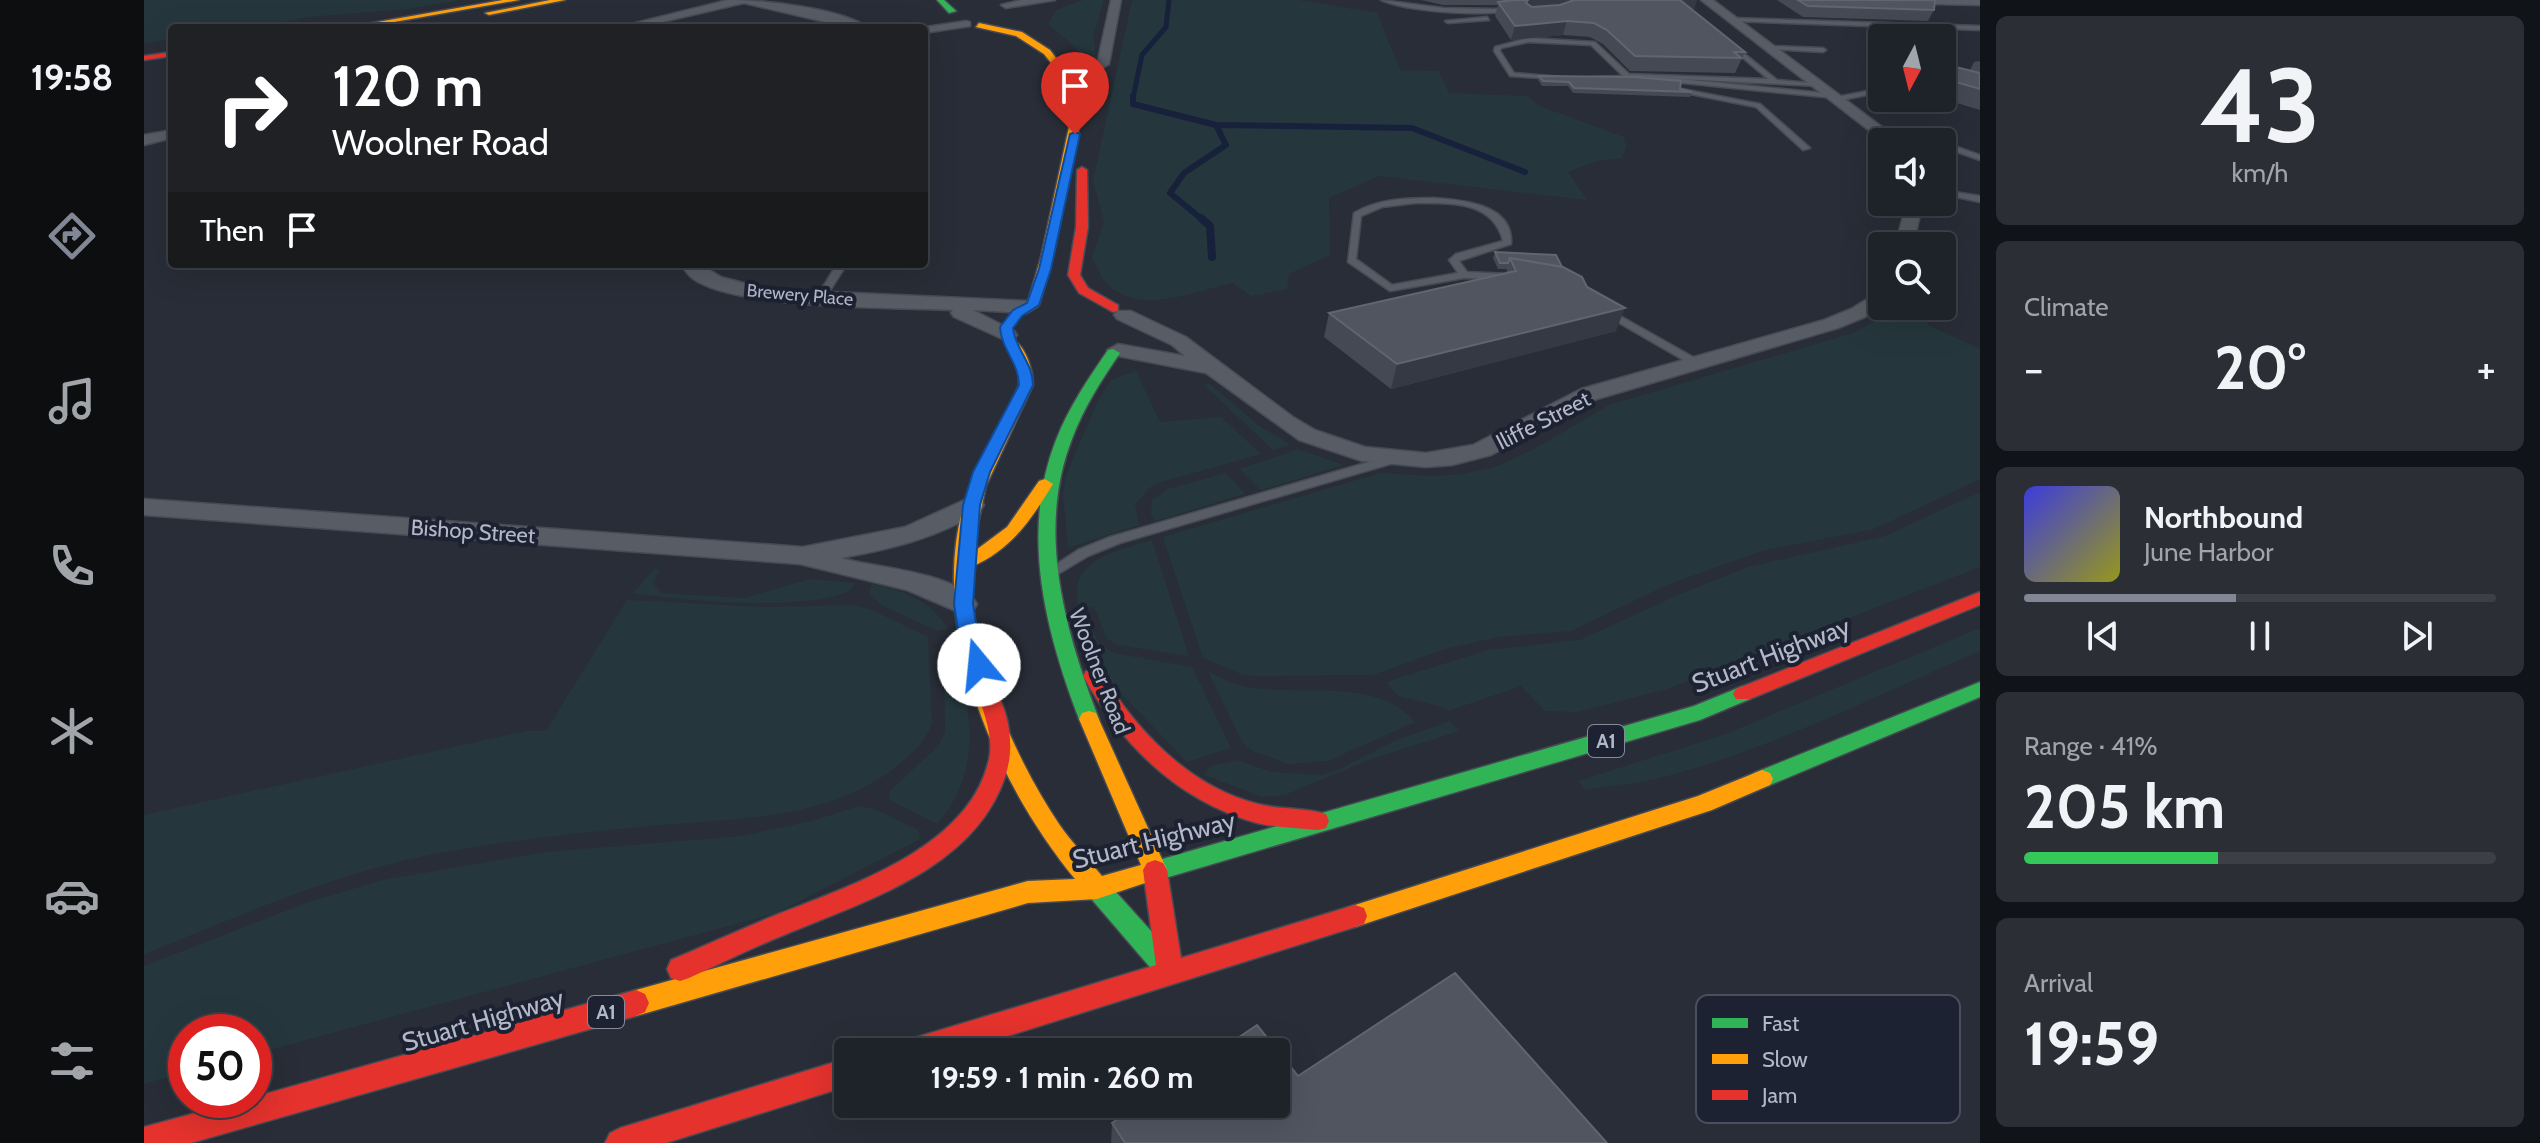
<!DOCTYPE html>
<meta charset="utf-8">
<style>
body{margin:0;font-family:Cabin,sans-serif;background:#2b2f35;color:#f1f3f6;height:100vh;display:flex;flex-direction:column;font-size:30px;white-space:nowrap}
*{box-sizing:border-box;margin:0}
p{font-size:26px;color:#a1a4a8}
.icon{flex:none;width:44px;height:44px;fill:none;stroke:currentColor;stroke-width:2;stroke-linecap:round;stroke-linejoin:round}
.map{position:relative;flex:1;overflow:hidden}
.panel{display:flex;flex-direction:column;gap:16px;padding:16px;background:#101317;width:560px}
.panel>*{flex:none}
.top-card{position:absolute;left:24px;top:24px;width:760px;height:244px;border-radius:8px;box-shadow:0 8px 32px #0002,0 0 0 2px #3c3f46;background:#202124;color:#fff;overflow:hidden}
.needle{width:52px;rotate:187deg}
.buttons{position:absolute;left:1724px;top:24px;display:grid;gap:16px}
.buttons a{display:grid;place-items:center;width:88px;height:88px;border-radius:8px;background:#1e2229;box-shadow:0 8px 32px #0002,0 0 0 2px #3c3f46;font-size:40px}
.speed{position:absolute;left:24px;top:1014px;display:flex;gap:16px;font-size:40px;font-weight:700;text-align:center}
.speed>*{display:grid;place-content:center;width:104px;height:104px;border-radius:50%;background:#1e2229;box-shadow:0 8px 32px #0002,0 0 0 2px #3c3f46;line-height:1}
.speed .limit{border:12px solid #d22;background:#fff;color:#111}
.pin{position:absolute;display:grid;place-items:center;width:68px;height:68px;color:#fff;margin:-82px -34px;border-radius:50% 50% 50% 0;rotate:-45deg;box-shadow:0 0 8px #0007}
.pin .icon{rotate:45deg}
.me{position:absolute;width:88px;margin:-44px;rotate:343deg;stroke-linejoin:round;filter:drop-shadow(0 0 6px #0008)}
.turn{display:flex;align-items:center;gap:28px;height:168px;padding:0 32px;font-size:36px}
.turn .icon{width:104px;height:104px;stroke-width:2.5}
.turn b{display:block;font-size:56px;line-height:68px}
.then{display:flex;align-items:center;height:76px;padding:0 32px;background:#0003;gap:16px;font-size:30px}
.big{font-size:60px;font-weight:800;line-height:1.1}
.panel .tile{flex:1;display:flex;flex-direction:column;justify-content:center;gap:12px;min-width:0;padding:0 28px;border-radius:12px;background:#2b2f35}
.panel .dial{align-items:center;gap:0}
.dial b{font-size:104px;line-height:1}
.song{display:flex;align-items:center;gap:24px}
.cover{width:96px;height:96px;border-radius:12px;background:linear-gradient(135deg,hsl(240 70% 55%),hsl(60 70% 35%))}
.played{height:8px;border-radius:4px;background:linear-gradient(90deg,#828795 45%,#3c3f46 45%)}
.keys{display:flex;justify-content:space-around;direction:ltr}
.heat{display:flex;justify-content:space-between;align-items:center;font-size:44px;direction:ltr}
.charge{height:12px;border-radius:6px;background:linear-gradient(90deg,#34c759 41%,#3c3f46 0)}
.trip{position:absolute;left:690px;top:1038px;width:456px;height:80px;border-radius:8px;background:#1e2229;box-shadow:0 8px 32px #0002,0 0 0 2px #3c3f46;font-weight:800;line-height:80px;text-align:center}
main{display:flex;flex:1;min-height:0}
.dock{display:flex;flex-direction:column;width:144px;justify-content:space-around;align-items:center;background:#0c0e10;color:#a1a4a8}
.dock .icon{width:56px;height:56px}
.dock .active{color:#828795}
.dock b{font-size:36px;color:#f1f3f6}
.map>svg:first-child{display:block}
.green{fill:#25373d}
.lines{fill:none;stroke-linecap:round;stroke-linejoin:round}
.stream-far2{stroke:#17213b;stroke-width:5}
.stream-far1{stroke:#17213b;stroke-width:6}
.stream{stroke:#17213b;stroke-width:8}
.lane-casing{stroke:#464a54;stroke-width:3}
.street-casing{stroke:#464a54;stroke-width:3}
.fast-casing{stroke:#464a54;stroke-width:3}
.slow-casing{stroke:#464a54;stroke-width:3}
.jam-casing{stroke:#464a54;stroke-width:3}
.lane{fill:#585c65;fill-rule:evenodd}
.street{fill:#585c65;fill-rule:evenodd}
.fast{fill:#30b455;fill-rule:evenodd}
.slow{fill:#ff9f0a;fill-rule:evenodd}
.jam{fill:#e5322d;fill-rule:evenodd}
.wall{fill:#454954}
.shaded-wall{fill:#353943}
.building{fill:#515560;stroke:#606570;stroke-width:2}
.route{fill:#1a73e8;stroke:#114b97;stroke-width:2}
.labels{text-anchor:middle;stroke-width:8;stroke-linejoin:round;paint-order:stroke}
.far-street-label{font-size:18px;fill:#b2b8c8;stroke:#1c2232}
.shield{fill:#1c2232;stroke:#858b9b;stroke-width:2}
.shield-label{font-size:20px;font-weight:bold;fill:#b2b8c8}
.street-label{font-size:22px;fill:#b2b8c8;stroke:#1c2232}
.near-street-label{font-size:26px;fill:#b2b8c8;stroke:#1c2232}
.key{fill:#1c2232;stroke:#494f5f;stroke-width:2}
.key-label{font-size:22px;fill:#b2b8c8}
</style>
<main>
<nav class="dock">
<b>19:58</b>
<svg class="icon active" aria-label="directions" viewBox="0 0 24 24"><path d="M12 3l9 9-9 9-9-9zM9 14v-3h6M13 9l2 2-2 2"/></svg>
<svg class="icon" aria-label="music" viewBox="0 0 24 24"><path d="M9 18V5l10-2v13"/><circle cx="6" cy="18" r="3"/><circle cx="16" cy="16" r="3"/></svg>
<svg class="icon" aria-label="phone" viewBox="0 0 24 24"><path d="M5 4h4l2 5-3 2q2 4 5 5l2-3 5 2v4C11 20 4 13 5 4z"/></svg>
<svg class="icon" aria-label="climate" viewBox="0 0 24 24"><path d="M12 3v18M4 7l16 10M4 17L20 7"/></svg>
<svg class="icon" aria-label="car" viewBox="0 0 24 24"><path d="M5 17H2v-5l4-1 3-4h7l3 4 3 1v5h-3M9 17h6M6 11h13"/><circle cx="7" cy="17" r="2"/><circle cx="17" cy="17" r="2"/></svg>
<svg class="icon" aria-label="filters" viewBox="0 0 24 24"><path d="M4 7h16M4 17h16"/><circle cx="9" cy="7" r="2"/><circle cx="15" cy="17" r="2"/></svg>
</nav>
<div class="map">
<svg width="1836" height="1143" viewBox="0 0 1836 1143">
<rect width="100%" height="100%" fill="#282d37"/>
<path class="green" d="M0 0H316L264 9 164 17 109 28H28V39L0 43Z
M939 0H960L949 37 954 68 965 70 962 87 931 47 904 24 912 10Z
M988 0H1155L1233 13 1256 70 1295 71 1305 93 1383 96 1396 106 1480 137 1482 147 1478 158 1453 161 1424 172 1443 200 1235 176 1185 198 1186 255 1145 274 1143 289 1107 296 1089 283C1050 291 997 316 964 285 957 279 953 266 948 258L960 222 949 181Z
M1759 306H1788L1784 325 1836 349V479L1730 529 1617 551 1592 560 1523 585 1427 631 1354 637 1298 650 1229 675 1111 676 1097 674 1059 658 1019 537 1236 473 1287 476 1319 474 1354 466 1390 449 1465 405 1709 333Z
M992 371 1016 422 1077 417 1117 454 1017 482 1005 488 991 505 995 525 924 548 919 495 922 475 954 401 967 380Z
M1066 384 1115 426 1147 445 1129 450 1060 385Z
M1154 449 1200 465 1117 490 1096 469Z
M1082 473 1101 494 1011 521 1007 515 1008 500 1023 489Z
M1836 492V567L1523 689 1434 712 1401 711 1377 686 1304 711 1299 707 1254 696 1242 682 1344 650 1436 640 1536 594 1604 567 1741 536Z
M1008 540 1045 656 974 645 963 639 950 607 935 609C921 558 973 552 1008 540Z
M510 569H516L509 583 518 593 600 598 666 579 710 583 707 590C665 612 537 601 489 593Z
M728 584C758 590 788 601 804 629L794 631 739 606 725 593Z
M483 600 619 607 710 605 728 610 784 637 788 722C783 739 774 748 760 760 688 824 586 817 496 827 424 834 351 842 280 856 183 876 91 918 0 954V815L382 731H402Z
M935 616H942L956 645 970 653 1048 667 1087 748 1043 762 956 672Z
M1836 628V651C1735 694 1634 746 1527 775 1500 783 1470 785 1442 790L1434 781 1579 735Z
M807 638C825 703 843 767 793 824L746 800 745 792 795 745 801 733 800 639Z
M1064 671C1075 677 1086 683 1098 686 1151 698 1231 675 1271 722L1184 761 1144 764 1109 751 1098 742Z
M1306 721 1315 731 1222 761 1141 795 1119 797 1060 775 1067 766 1094 760 1127 772 1179 775 1194 770 1250 741Z
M715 806 733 810 774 830 776 839 633 913 110 1054V1032H42V1072L0 1084V966L162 903 239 880 402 852 599 836 671 820Z"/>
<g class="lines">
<path class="stream-far2" d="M989 98 998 55 1022 27 1025 0"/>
<path class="stream-far1" d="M989 96V104L1072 125 1082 145 1040 173 1026 193 1059 220
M1072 125 1268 128 1381 172"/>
<path class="stream" d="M1057 218 1066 226 1068 257"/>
<defs>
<path id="lane" d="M1237 0 1299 8 1350 9 1373 8 1408 0C1375 20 1273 15 1237 0Z
M1343 17 1345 20 1304 23 1301 21Z
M1589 18 1836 26V30L1587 21Z
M1384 38 1451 42 1485 74 1624 79 1585 46 1587 43 1633 80 1677 84 1674 86 1536 79 1690 94 1693 97 1738 88V92L1693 101 1690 98 1499 79 1450 80 1448 77 1479 76 1447 45 1384 42 1357 48 1356 51 1370 73 1417 77 1414 79 1366 76 1350 51 1351 47Z
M1626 46 1679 48 1682 50 1679 52 1624 49Z
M1538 89 1616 104 1666 148 1659 150 1612 107 1536 92Z
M1810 146 1836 155V160L1807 150 1806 148Z
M1798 190 1836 196V202L1798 194Z
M1290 198C1318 200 1370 204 1367 244L1315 261 1323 272 1365 274 1370 277 1368 279 1320 278 1246 291 1204 262 1210 213C1234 199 1262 198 1290 198ZM1271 203C1305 203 1349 200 1359 241L1312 254 1305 260 1314 273 1248 285 1212 259 1217 216 1238 207Z
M693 264H703L680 300H674L672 298Z
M1462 308 1556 361 1557 363 1556 365H1548L1458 313V309Z
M1249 455 1253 456 1255 459 1253 462 976 543 944 556 914 574H904L902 571 934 550 966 537Z"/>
<path id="street" d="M584 0C619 0 697 8 725 28H707L600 3 492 28H471Z
M877 0H911L862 8 857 5Z
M967 0H977L965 64 959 68 953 64Z
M1557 0H1569L1758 142H1740Z
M1740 0H1836V5L1745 3Z
M822 21 826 22V26L780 33V28H775Z
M28 130V138L0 145V135Z
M1763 202H1779L1769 246H1751Z
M537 264H556L577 277 623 289 883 301 893 307 883 313 829 310 870 331 873 335 870 339 863 341 810 317 807 313 809 310C752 307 591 310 548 278 544 275 540 269 537 264Z
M1738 290V305L1721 317 1694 328 1453 399 1347 455 1308 465 1282 467 1218 461 1155 440 1062 373 974 356 963 350 974 344 1041 356 1028 345 973 319 970 315 973 311H987L1042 337 1149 417 1171 430 1221 447 1282 453 1329 445 1437 389 1680 320 1707 309Z
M827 497 836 499 840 505 836 511C794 538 746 549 697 558 731 568 814 572 833 604L829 611 819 614 763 590 656 564 0 515V499L659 547 761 527Z"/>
<path id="fast" d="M793 0H800L812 11 805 13Z
M969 349 976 353C957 381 940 407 928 439 892 531 921 631 955 719L952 725 945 727 938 725 935 719C901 630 876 532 912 440 925 407 944 379 964 350Z
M1836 682V697L1626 785 1618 788 1610 785 1607 779 1610 773Z
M1599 686 1606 689 1609 694 1606 699 1556 720 1001 884 993 881 989 874 993 867 1001 864 1550 706Z
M953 877 962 881 1035 962 1039 971 1035 980 1026 983 1017 980 944 895 941 888 944 881Z"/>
<path id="slow" d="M359 0H375L216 28H199Z
M406 0H421L345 15 341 13Z
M835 23 878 32 906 50 930 82 939 108 909 257 895 305 889 309 883 305 897 257 929 108 922 82 900 54 872 36 832 27Z
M868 339C882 346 889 370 889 385L842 486 828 553 863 527 895 481 901 479 909 484C887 520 867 550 827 567 825 652 868 754 915 824 928 843 944 859 958 876L997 865 935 719 938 713 945 711 952 713 1023 870 1019 877 953 899 884 903 492 1016 483 1012 479 1003 483 994 492 990 884 881 931 879C852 783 782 626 821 501 833 460 858 424 875 385V372L861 343Z
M1618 770 1626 773 1629 779 1626 785 1568 810 1211 927 1202 924 1199 916 1202 908 1211 905 1554 796Z"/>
<path id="jam" d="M28 52V56L0 60V56Z
M938 167 943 170 944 227 936 275 944 288 974 305V311L969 312 935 293 924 275 932 227 933 170Z
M1836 592V605L1606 699H1592L1589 694 1592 689Z
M949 669 956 671C992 730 1045 787 1114 804 1137 810 1160 807 1182 814L1185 821 1182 828 1174 830C1154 828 1133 828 1113 823 1034 801 978 745 939 676L942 671Z
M844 686 851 689C866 716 871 748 861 777 830 869 721 901 640 935 608 948 577 963 545 978L536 981 527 978 523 969 527 960C560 946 593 931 627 917 702 887 826 849 845 759 850 738 840 714 834 694L837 689Z
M1011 860 1019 863 1023 870 1037 958 1211 905 1220 908 1223 916 1220 924 1211 927 813 1052H756L760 1042 770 1038 1012 965 999 870 1003 863Z
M492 990 501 994 505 1003 501 1012 492 1016 47 1143H0V1127L99 1100H110V1097Z
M704 1058V1086L522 1143H461L466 1133 476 1128Z"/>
</defs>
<use href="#lane" class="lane-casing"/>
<use href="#street" class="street-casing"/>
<use href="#fast" class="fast-casing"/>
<use href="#slow" class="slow-casing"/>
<use href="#jam" class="jam-casing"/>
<use href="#lane" class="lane"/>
<use href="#street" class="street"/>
<use href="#fast" class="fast"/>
<use href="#slow" class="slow"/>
<use href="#jam" class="jam"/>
</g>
<path class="wall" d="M1277 0H1553L1550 9H1547L1601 52 1591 73 1486 71 1459 44 1446 37 1419 35 1367 40 1351 16 1354 5H1299Z
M1633 0H1791L1790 10 1784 21 1659 17Z
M1836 61V110L1796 98H1798V70H1826L1830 62Z
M1395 76 1536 89 1548 92 1546 97 1429 93 1424 86H1398L1394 80Z
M1351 252 1418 267 1443 287 1472 331 1247 389 1180 337 1185 313 1362 273 1363 269H1354L1349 258Z
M968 1123 1463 1143H967Z"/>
<path class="shaded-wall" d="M1374 0H1432L1380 13Z
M1531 0H1553L1550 9 1528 10Z
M1423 21 1419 35 1367 40 1371 26Z
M1481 308 1472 331 1247 389 1253 364Z"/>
<path class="building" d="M1370 0H1384L1382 3 1388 7 1416 5 1430 0H1536L1601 52H1590L1597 58 1491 56 1463 30 1450 23 1423 21 1371 26 1354 2Z
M1654 0H1791L1790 10 1664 6Z
M1812 67 1836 73V89L1798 78V70Z
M1395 76 1491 77 1537 81 1536 89 1548 92 1430 88 1425 82 1399 81Z
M1351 252 1412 255 1418 267 1366 258 1364 263H1356Z
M1366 258 1419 267 1438 277 1443 287 1481 308 1253 364 1185 313 1372 271Z
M1311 973 1463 1143H981L968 1123 996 1104H1132V1052H1073L1113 1025 1154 1076Z"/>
<path class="route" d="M931 132 936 134 907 269 895 305 878 316 869 328C871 349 889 363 889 385L846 472 836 505 829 604 833 630 845 665 842 670H828L825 665 814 630 810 604 819 505 829 472 875 385C875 363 857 349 856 327L869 310 883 303 895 269 926 134Z"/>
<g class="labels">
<g class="far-street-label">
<text transform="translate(656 295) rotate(5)" y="6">Brewery Place</text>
</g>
<g class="shield">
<rect x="1444" y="725" width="36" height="32" rx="6"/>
<rect x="444" y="996" width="36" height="32" rx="6"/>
</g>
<g class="shield-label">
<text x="1462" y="748">A1</text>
<text x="462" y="1019">A1</text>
</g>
<g class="street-label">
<text transform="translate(1399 420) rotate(-27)" y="8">Iliffe Street</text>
<text transform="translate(329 531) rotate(4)" y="8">Bishop Street</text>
<text transform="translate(956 671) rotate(69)" y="8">Woolner Road</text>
</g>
<g class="near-street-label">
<text transform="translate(1627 655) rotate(-21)" y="9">Stuart Highway</text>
<text transform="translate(1010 840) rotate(-14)" y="9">Stuart Highway</text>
<text transform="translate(339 1020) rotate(-16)" y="9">Stuart Highway</text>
</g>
</g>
<rect x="1552" y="995" width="264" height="128" rx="12" class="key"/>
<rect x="1568" y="1018" width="36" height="10" fill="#30b455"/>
<rect x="1568" y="1054" width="36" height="10" fill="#ff9f0a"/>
<rect x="1568" y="1090" width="36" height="10" fill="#e5322d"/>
<g class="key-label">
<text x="1618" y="1031">Fast</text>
<text x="1618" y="1067">Slow</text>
<text x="1618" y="1103">Jam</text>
</g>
</svg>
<div class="buttons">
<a><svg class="needle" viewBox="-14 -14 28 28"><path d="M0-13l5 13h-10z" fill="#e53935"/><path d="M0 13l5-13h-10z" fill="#a1a4a8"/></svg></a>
<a><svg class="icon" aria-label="sound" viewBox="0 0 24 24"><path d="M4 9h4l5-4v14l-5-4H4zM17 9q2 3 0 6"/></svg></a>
<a><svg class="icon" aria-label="search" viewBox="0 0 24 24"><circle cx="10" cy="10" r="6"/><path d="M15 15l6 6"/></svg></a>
</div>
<div class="speed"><div class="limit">50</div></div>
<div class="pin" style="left:931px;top:134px;background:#d93025"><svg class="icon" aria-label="arrive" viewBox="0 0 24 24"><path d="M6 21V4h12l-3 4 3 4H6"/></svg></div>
<svg class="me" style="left:835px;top:665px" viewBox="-20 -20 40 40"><circle r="19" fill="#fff"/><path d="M0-13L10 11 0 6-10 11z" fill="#1a73e8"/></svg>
<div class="trip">19:59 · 1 min · 260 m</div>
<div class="top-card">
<div class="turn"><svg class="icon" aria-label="right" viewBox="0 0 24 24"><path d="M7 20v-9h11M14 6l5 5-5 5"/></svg><div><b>120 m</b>Woolner Road</div></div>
<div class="then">Then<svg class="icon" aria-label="arrive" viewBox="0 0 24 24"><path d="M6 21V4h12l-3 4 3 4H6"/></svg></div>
</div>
</div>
<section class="panel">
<div class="tile dial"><b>43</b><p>km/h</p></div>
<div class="tile"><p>Climate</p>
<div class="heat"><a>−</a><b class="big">20°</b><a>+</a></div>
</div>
<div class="tile">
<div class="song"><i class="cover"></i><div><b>Northbound</b><p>June Harbor</p></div></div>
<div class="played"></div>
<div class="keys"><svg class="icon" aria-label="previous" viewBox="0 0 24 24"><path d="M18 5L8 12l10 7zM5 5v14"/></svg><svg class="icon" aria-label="pause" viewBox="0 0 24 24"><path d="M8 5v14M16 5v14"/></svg><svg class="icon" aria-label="next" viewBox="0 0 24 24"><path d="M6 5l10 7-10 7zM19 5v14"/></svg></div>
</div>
<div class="tile"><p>Range · 41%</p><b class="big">205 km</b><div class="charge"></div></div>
<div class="tile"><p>Arrival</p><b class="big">19:59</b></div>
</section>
</main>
